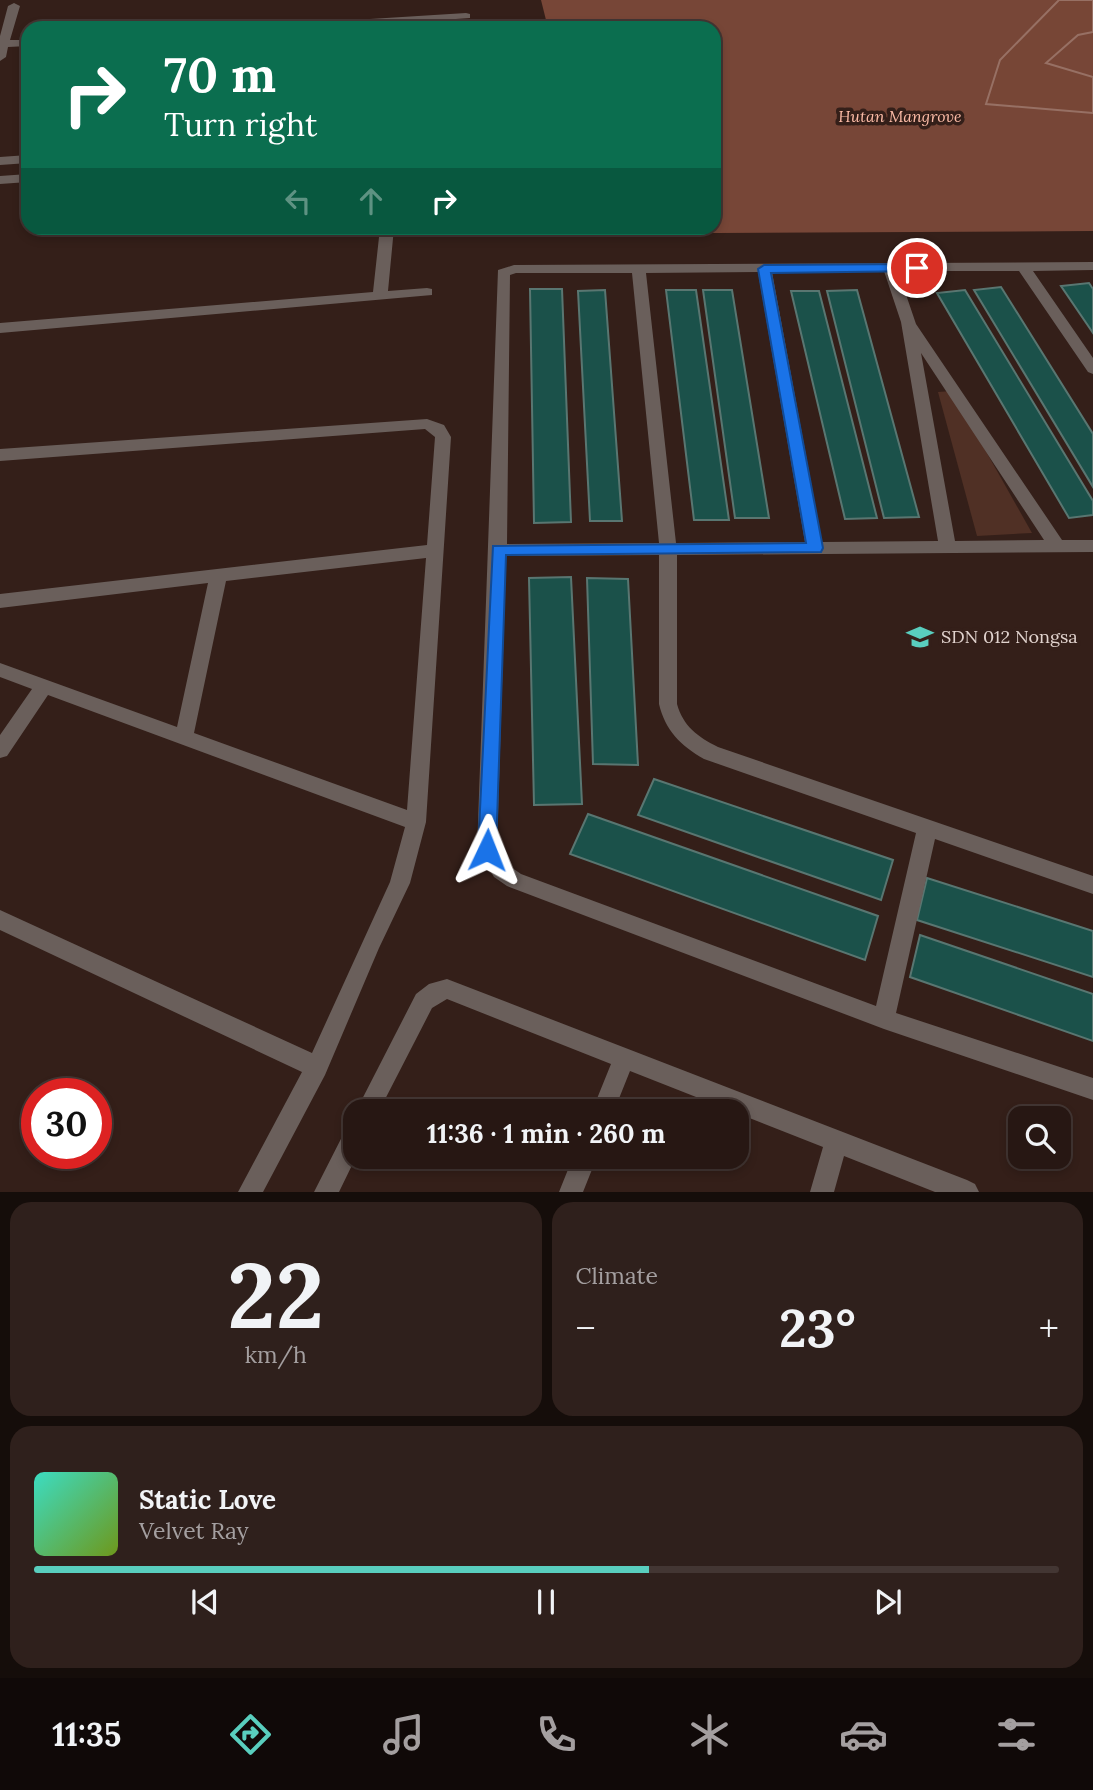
<!DOCTYPE html>
<meta charset="utf-8">
<style>
body{margin:0;font-family:Lora,serif;background:#2f201c;color:#f1f3f6;height:100vh;display:flex;flex-direction:column;font-size:26px;white-space:nowrap}
*{box-sizing:border-box;margin:0}
p{font-size:23px;color:#a49fa0}
.icon{flex:none;width:38px;height:38px;fill:none;stroke:currentColor;stroke-width:2;stroke-linecap:round;stroke-linejoin:round}
.map{position:relative;height:1192px;overflow:hidden}
.sheet{display:flex;flex-direction:column;gap:10px;padding:10px;background:#150d0a;flex:1}
.sheet>*{flex:none}
.banner{position:absolute;left:21px;top:21px;width:700px;height:214px;border-radius:21px;box-shadow:0 4px 10px #0003,0 0 0 2px #433633;background:#0b6e4f;color:#fff;overflow:hidden}
.buttons{position:absolute;left:1008px;top:1106px;display:grid;gap:14px}
.buttons a{display:grid;place-items:center;width:63px;height:63px;border-radius:14px;background:#271713;box-shadow:0 4px 10px #0003,0 0 0 2px #433633;font-size:35px}
.speed{position:absolute;left:21px;top:1078px;display:flex;gap:14px;font-size:35px;font-weight:700;text-align:center}
.speed>*{display:grid;place-content:center;width:91px;height:91px;border-radius:50%;background:#271713;box-shadow:0 4px 10px #0003,0 0 0 2px #433633;line-height:1}
.speed .limit{border:10px solid #d22;background:#fff;color:#111}
.pin{position:absolute;display:grid;place-items:center;width:60px;height:60px;color:#fff;margin:-30px;border:4px solid #fff;border-radius:50%;box-shadow:0 2px 7px #0007}
.me{position:absolute;width:77px;margin:-38px;rotate:2deg;stroke-linejoin:round;filter:drop-shadow(0 0 5px #0008)}
.turn{display:flex;align-items:center;gap:24px;height:147px;padding:0 28px;font-size:32px}
.turn .icon{width:91px;height:91px;stroke-width:2.5}
.turn b{display:block;font-size:49px;line-height:60px}
.lanes{display:flex;align-items:center;height:66px;padding:0 28px;background:#0003;justify-content:center;gap:35px;direction:ltr}
.lanes .off{opacity:.35}
.big{font-size:52px;font-weight:700;line-height:1.1}
.sheet .widget{flex:1;display:flex;flex-direction:column;justify-content:center;gap:10px;min-width:0;padding:0 24px;border-radius:21px;background:#2f201c}
.sheet .dial{align-items:center;gap:0}
.dial b{font-size:91px;line-height:1}
.song{display:flex;align-items:center;gap:21px}
.cover{width:84px;height:84px;border-radius:10px;background:linear-gradient(135deg,hsl(170 70% 55%),hsl(80 70% 35%))}
.played{height:7px;border-radius:4px;background:linear-gradient(90deg,#59cebe 60%,#433633 60%)}
.keys{display:flex;justify-content:space-around;direction:ltr}
.heat{display:flex;justify-content:space-between;align-items:center;font-size:38px;direction:ltr}
.sheet .tiles{flex:1;display:grid;gap:10px;grid-template-columns:1fr 1fr}
.widget:last-child{grid-column:span 2}
.trip{position:absolute;left:343px;top:1099px;width:406px;height:70px;border-radius:21px;background:#271713;box-shadow:0 4px 10px #0003,0 0 0 2px #433633;font-weight:700;line-height:70px;text-align:center}
.menu{display:flex;height:112px;justify-content:space-around;align-items:center;background:#100908;color:#a49fa0}
.menu .icon{width:49px;height:49px}
.menu .active{color:#59cebe}
.menu b{font-size:32px;color:#f1f3f6}
.map>svg:first-child{display:block}
.green{fill:#503025}
.forest{fill:#774637}
.water{fill:#774636;stroke:#977064;stroke-width:2}
.building{fill:#1b514a;stroke:#597671;stroke-width:2}
.lines{fill:none;stroke-linecap:round;stroke-linejoin:round}
.minor{fill:#6a5f5b;fill-rule:evenodd}
.route{fill:#1a73e8;stroke:#114b97;stroke-width:2}
.labels{text-anchor:middle;stroke-width:7;stroke-linejoin:round;paint-order:stroke}
.far-park-label{font-size:16px;font-style:italic;fill:#fdbca7;stroke:#341f19}
.poi-label{font-size:18px;fill:#e1d3ce;stroke:#341f19;text-anchor:start}
</style>
<div class="map">
<svg width="1093" height="1192" viewBox="0 0 1093 1192">
<rect width="100%" height="100%" fill="#341f19"/>
<path class="green" d="M952 391 1032 533 977 536 938 392Z"/>
<path class="forest" d="M541 0H1093V231L521 234 526 228H714V28H548Z"/>
<path class="water" d="M1059 0H1093V32L1078 35 1046 63 1093 77V113L986 104 1000 60Z"/>
<path class="building" d="M1089 283 1093 289V333L1061 286Z
M1001 287 1093 434V487L974 290Z
M530 289H562L571 522 534 523Z
M605 290 622 521H590L578 291Z
M666 290H696L729 520H694Z
M703 290H732L769 518H735Z
M857 290 919 517 884 518 827 291Z
M965 290 1093 501V515L1069 518 937 293Z
M791 291H819L877 518 845 519Z
M571 577 582 804 534 805 529 578Z
M587 578 628 579 638 765 593 764Z
M654 779 893 860 881 900 638 815Z
M588 814 878 916 865 960 570 854Z
M927 878 1093 931V977L917 920Z
M920 935 1093 994V1041L910 977Z"/>
<g class="lines">
<path class="minor" d="M14 3 20 6 10 40H28V46L8 47 6 57 0 61V36L8 6Z
M466 13 470 14V18L328 28H268L274 25Z
M28 155V163L0 165V157Z
M28 174V182L0 184V176Z
M380 228H394L388 291 427 288 432 289V295L0 333V323L373 292Z
M1093 262V270L1033 271 1093 358V374L1088 372 1019 271H898L916 324 1062 540H1093V552L677 555V704C683 726 698 737 718 747L1093 876V894L935 839 896 1013 1093 1078V1100L884 1029 507 886 494 877 477 850 498 270 514 265ZM884 271 901 322 938 541 822 542 772 272ZM758 272 805 542 676 543 646 273ZM516 273H632L659 543 507 544 510 275ZM921 353 1044 540 955 541ZM659 555V704C665 730 681 746 704 759L916 833 876 1006 521 874 508 865 497 848 506 556Z
M427 419 444 425 451 437 426 822 410 883 379 948 325 1075 263 1192H238L302 1072 0 930V910L312 1053 390 882 405 827 48 695 7 756 0 758V735L32 689 0 677V663L177 727 208 583 0 608V594L427 545 435 437 425 429 0 461V449ZM426 558 407 810 194 733 226 581Z
M447 979 967 1180 975 1184 979 1192H935L844 1156 834 1192H810L823 1147 630 1071 614 1111H592L611 1064 447 999 432 1008 379 1111H356L416 994 429 984Z
M355 1123 356 1157 339 1192H314L347 1127Z
M573 1157H597L583 1192H559Z"/>
</g>
<path class="route" d="M917 264 924 268 922 271 771 273 823 548 821 552 506 555 496 850 494 856 487 858 481 856 478 850 493 546 806 543 758 269 764 265Z"/>
<defs>
<symbol id="school-bare" viewBox="-9 -9 18 18"><path d="M0-5L7-2L0 1L-7-2ZM-4 1L0 2.5L4 1V4Q0 6-4 4Z" fill="#59cebe" stroke="#341f19" stroke-width="2.5" paint-order="stroke"/></symbol>
</defs>
<g fill-rule="evenodd">
<use href="#school-bare" x="901" y="618" width="38" height="38"/>
</g>
<g class="labels">
<g class="far-park-label">
<text x="900" y="122">Hutan Mangrove</text>
</g>
<g class="poi-label">
<text x="941" y="643">SDN 012 Nongsa</text>
</g>
</g>
</svg>
<div class="buttons">
<a><svg class="icon" aria-label="search" viewBox="0 0 24 24"><circle cx="10" cy="10" r="6"/><path d="M15 15l6 6"/></svg></a>
</div>
<div class="speed"><div class="limit">30</div></div>
<div class="pin" style="left:917px;top:268px;background:#d93025"><svg class="icon" aria-label="arrive" viewBox="0 0 24 24"><path d="M6 21V4h12l-3 4 3 4H6"/></svg></div>
<svg class="me" style="left:487px;top:850px" viewBox="-20 -20 40 40"><path d="M0-17L14 15 0 8-14 15z" fill="#1a73e8" stroke="#fff" stroke-width="4"/></svg>
<div class="trip">11:36 · 1 min · 260 m</div>
<div class="banner">
<div class="turn"><svg class="icon" aria-label="right" viewBox="0 0 24 24"><path d="M7 20v-9h11M14 6l5 5-5 5"/></svg><div><b>70 m</b>Turn right</div></div>
<div class="lanes"><svg class="icon off" aria-label="left" viewBox="0 0 24 24"><path d="M17 20v-9H6M10 6l-5 5 5 5"/></svg><svg class="icon off" aria-label="ahead" viewBox="0 0 24 24"><path d="M12 20V5M6 11l6-6 6 6"/></svg><svg class="icon" aria-label="right" viewBox="0 0 24 24"><path d="M7 20v-9h11M14 6l5 5-5 5"/></svg></div>
</div>
</div>
<section class="sheet">
<div class="tiles">
<div class="widget dial"><b>22</b><p>km/h</p></div>
<div class="widget"><p>Climate</p>
<div class="heat"><a>−</a><b class="big">23°</b><a>+</a></div>
</div>
<div class="widget">
<div class="song"><i class="cover"></i><div><b>Static Love</b><p>Velvet Ray</p></div></div>
<div class="played"></div>
<div class="keys"><svg class="icon" aria-label="previous" viewBox="0 0 24 24"><path d="M18 5L8 12l10 7zM5 5v14"/></svg><svg class="icon" aria-label="pause" viewBox="0 0 24 24"><path d="M8 5v14M16 5v14"/></svg><svg class="icon" aria-label="next" viewBox="0 0 24 24"><path d="M6 5l10 7-10 7zM19 5v14"/></svg></div>
</div>
</div>
</section>
<nav class="menu">
<b>11:35</b>
<svg class="icon active" aria-label="directions" viewBox="0 0 24 24"><path d="M12 3l9 9-9 9-9-9zM9 14v-3h6M13 9l2 2-2 2"/></svg>
<svg class="icon" aria-label="music" viewBox="0 0 24 24"><path d="M9 18V5l10-2v13"/><circle cx="6" cy="18" r="3"/><circle cx="16" cy="16" r="3"/></svg>
<svg class="icon" aria-label="phone" viewBox="0 0 24 24"><path d="M5 4h4l2 5-3 2q2 4 5 5l2-3 5 2v4C11 20 4 13 5 4z"/></svg>
<svg class="icon" aria-label="climate" viewBox="0 0 24 24"><path d="M12 3v18M4 7l16 10M4 17L20 7"/></svg>
<svg class="icon" aria-label="car" viewBox="0 0 24 24"><path d="M5 17H2v-5l4-1 3-4h7l3 4 3 1v5h-3M9 17h6M6 11h13"/><circle cx="7" cy="17" r="2"/><circle cx="17" cy="17" r="2"/></svg>
<svg class="icon" aria-label="filters" viewBox="0 0 24 24"><path d="M4 7h16M4 17h16"/><circle cx="9" cy="7" r="2"/><circle cx="15" cy="17" r="2"/></svg>
</nav>
